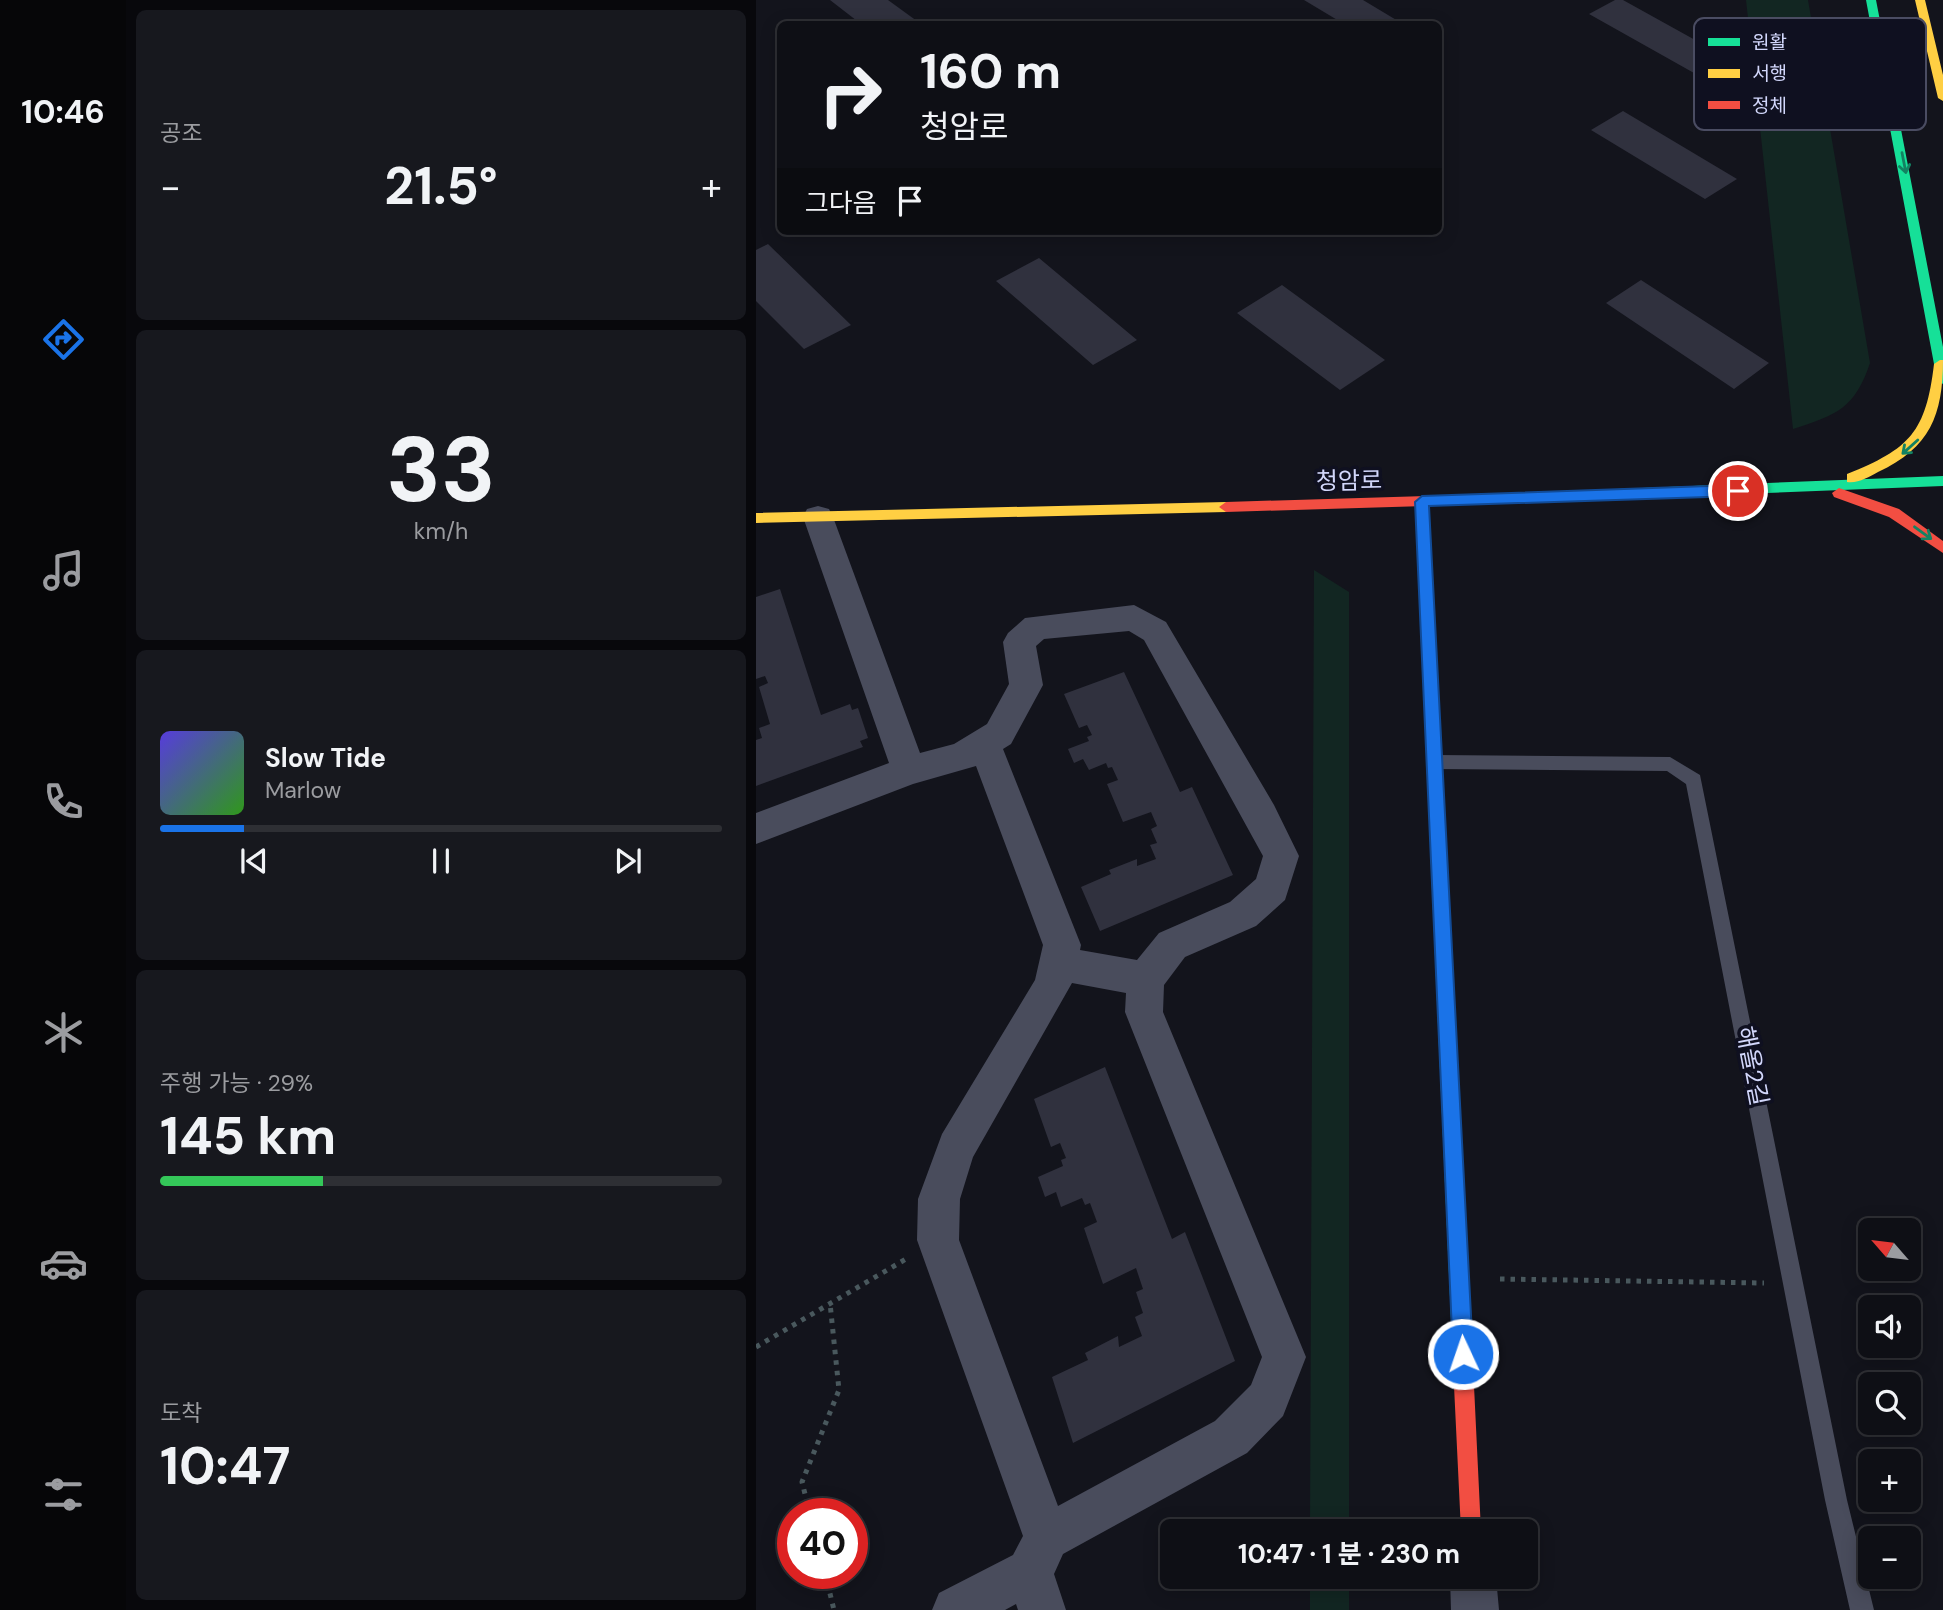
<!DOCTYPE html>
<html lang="ko">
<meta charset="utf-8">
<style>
body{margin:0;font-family:"DM Sans","Noto Sans KR",sans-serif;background:#17181e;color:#f1f3f6;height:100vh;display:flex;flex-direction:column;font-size:26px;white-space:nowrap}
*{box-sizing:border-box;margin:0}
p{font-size:23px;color:#9b9ca0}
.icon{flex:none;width:38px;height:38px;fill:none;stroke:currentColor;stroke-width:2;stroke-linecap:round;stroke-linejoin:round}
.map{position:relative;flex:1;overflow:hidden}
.sheet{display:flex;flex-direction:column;gap:10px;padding:10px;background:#08080c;width:630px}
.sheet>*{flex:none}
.top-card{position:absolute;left:21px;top:21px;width:665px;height:214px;border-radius:10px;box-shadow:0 4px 18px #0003,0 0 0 2px #2e2f34;background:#0e0f15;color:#f1f3f6;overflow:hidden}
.needle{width:46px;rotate:298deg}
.tools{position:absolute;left:1102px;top:1218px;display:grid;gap:14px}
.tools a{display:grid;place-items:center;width:63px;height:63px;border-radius:10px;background:#0e0f15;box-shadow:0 4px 18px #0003,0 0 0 2px #2e2f34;font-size:35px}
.speed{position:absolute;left:21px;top:1498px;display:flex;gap:14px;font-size:35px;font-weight:700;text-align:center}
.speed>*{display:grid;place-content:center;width:91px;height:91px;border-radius:50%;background:#0e0f15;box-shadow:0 4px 18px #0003,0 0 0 2px #2e2f34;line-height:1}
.speed .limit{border:10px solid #d22;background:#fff;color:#111}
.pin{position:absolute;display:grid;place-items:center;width:60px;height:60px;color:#fff;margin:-30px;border:4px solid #fff;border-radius:50%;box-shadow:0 2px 7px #0007}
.me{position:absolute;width:77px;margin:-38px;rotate:357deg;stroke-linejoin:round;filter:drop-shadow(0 0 5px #0008)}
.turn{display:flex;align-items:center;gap:24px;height:147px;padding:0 28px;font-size:32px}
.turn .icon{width:91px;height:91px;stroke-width:2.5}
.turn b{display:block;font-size:49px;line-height:60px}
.then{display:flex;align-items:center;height:66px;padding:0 28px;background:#0003;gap:14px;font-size:26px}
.big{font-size:52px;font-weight:700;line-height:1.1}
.sheet .widget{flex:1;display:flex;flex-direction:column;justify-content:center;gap:10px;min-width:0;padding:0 24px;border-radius:10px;background:#17181e}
.sheet .dial{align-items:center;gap:0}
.dial b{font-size:91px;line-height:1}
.song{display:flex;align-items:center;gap:21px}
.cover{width:84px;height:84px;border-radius:10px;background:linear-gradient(135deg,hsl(250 70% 55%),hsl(110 70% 35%))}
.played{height:7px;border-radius:4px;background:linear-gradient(90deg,#1a73e8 15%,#2e2f34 15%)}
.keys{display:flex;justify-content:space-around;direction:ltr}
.heat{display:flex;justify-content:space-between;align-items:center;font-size:38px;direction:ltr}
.charge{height:10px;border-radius:5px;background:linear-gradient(90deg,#34c759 29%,#2e2f34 0)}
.trip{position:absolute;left:404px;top:1519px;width:378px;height:70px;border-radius:10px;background:#0e0f15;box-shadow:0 4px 18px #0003,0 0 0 2px #2e2f34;font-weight:700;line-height:70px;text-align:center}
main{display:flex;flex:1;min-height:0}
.dock{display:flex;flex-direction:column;width:126px;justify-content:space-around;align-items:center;background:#060608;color:#9b9ca0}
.dock .icon{width:49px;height:49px}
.dock .active{color:#1a73e8}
.dock b{font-size:32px;color:#f1f3f6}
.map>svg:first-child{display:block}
.green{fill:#122622}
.building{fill:#30313e}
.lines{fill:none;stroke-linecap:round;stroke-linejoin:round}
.path{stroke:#49585d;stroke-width:5;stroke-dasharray:4.5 6;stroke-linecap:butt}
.lane{fill:#494c5c;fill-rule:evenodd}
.street{fill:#494c5c;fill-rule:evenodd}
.fast{fill:#16e098;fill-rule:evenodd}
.slow{fill:#ffcf43;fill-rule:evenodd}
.jam{fill:#f24e42;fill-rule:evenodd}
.oneway{stroke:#138262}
.route{fill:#1a73e8;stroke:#114b97;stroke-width:2}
.labels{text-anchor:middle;stroke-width:7;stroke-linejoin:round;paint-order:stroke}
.street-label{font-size:24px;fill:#d2d7fb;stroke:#0f1020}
.key{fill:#0f1020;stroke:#4a4c62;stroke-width:2}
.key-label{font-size:19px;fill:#d2d7fb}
</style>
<main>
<nav class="dock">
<b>10:46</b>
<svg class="icon active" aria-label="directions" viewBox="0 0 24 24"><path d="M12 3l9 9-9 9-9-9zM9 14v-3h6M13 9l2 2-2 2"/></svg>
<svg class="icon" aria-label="music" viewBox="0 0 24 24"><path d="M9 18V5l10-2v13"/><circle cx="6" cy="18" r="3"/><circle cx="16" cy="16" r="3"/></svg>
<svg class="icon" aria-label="phone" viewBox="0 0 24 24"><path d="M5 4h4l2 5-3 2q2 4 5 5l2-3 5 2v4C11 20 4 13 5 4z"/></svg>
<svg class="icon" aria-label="climate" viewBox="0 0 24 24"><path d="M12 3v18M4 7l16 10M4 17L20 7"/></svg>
<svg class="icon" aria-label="car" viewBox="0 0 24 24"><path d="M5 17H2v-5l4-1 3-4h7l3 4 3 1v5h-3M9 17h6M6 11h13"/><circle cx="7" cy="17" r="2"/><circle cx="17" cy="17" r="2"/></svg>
<svg class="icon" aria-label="filters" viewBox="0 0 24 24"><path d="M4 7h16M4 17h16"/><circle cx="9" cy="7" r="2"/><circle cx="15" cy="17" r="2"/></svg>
</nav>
<section class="sheet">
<div class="widget"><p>공조</p>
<div class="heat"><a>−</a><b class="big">21.5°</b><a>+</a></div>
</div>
<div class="widget dial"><b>33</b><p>km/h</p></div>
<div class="widget">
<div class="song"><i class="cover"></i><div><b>Slow Tide</b><p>Marlow</p></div></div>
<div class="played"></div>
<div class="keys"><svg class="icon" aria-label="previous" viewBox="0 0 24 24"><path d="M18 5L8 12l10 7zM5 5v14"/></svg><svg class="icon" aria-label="pause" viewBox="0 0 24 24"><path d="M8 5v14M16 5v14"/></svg><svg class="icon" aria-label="next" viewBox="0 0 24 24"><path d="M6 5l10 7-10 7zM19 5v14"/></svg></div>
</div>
<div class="widget"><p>주행 가능 · 29%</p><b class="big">145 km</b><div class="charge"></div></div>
<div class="widget"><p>도착</p><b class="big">10:47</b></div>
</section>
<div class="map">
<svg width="1187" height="1610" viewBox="0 0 1187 1610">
<rect width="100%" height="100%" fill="#13141c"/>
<path class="green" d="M990 0H1052L1114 363C1099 408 1081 415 1037 429Z
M558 570 593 592V1531H554Z
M554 1577H593V1610H554Z"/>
<path class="building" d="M74 0H132L165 24H105Z
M548 0H607L647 24H588Z
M859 0H867L968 56 938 73 833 14Z
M867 111 981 179 949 199 835 130Z
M12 244 95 325 48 349 0 301V250Z
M283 258 381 340 337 365 240 281Z
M885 280 1013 363 978 389 850 303Z
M526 285 629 360 584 390 481 313Z
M24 589 65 715 94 704 96 710 102 708 112 738 104 741 107 747 0 786V740L6 738 3 728 14 724 3 687 12 683 9 676 0 679V597Z
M368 672 424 792 436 787 477 875 344 931 325 887 355 874 353 870 381 859V866L400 859 394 845 401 843 395 829 401 826 395 812 367 822 351 784 362 780 356 767 352 768 350 763 333 770 327 759 318 763 312 749 333 741 331 737 336 735 331 725 323 728 308 694Z
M349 1067 416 1239 429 1232 479 1361 317 1443 296 1377 332 1360 329 1353 362 1336 363 1347 386 1336 379 1317 387 1313 380 1292 387 1289 380 1268 347 1284 328 1228 341 1222 334 1203 329 1205 326 1198 305 1207 300 1192 289 1197 282 1177 307 1166 305 1160 310 1158 304 1143 295 1147 278 1099Z"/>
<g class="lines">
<path class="path" d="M744 1279 1008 1283
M0 1347 150 1259
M54 1514 46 1482 83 1390 74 1303
M69 1573 78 1610"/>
<path class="lane" d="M679 755 914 757 944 775 1091 1500 1118 1610H1094L1069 1500 930 784 911 771 679 769 673 767 670 762 673 757Z"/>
<path class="street" d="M62 506 73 509 77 517 164 753 198 744 231 724 253 684 247 642 252 633 269 618 378 605 410 622 518 805 543 856 529 900 500 926 429 957 408 985 407 1012 550 1357 527 1416 491 1453 307 1554 298 1574 310 1610H262L260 1604 249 1610H176L183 1593 257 1555 267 1536 161 1240 162 1199 186 1134 279 980 287 945 220 766 157 784 0 844V813L133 763 47 517 51 509ZM373 631 388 640 507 856 500 879 474 902 403 933 381 960 324 950 325 945 247 749 255 744 287 685 280 646 288 639ZM316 983 370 993 369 1012 506 1357 495 1385 459 1421 302 1506 203 1240 204 1199 217 1157Z
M694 1577H740L743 1610H695Z"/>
<path class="fast" d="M1110 0H1120L1187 347V384L1181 380Z
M1187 476V486L736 504 729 499 736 494Z
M666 497 673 502 717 1365 714 1372 707 1375 700 1372 697 1365 659 502Z"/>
<path class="slow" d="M1159 0H1169L1187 75V101L1182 98Z
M1184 360H1187C1187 415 1174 448 1122 472 1113 477 1101 484 1091 482V474C1154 449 1170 432 1178 364Z
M470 502 477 507 470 512 0 523V513Z"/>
<path class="jam" d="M1083 488 1143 509 1187 541V553L1133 517 1078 497 1076 493Z
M736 494 743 499 736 504 470 512 463 507 470 502Z
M707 1355 714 1358 717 1365 725 1531H705L697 1365 700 1358Z"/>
</g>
<defs><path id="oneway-shaft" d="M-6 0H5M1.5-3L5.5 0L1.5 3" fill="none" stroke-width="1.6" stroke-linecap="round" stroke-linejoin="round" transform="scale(1.75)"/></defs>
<g class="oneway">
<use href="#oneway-shaft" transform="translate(1148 163) rotate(79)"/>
<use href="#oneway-shaft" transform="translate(1154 447) rotate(138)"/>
<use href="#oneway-shaft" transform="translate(1167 533) rotate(36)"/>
</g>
<path class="route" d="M982 485 988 491 982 496 673 506 717 1354 714 1362 707 1364 700 1362 697 1354 659 502 666 496Z"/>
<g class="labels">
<g class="street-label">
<text transform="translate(593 481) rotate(-1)" y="8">청암로</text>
<text transform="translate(996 1066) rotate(79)" y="8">해올2길</text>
</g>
</g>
<rect x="938" y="18" width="232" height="112" rx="10" class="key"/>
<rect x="952" y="38" width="32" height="8" fill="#16e098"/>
<rect x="952" y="69" width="32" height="9" fill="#ffcf43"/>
<rect x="952" y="101" width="32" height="8" fill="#f24e42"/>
<g class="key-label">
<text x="996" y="49">원활</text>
<text x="996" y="80">서행</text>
<text x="996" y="112">정체</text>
</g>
</svg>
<div class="tools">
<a><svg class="needle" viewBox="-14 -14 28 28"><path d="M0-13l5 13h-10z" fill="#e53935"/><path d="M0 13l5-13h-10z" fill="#9b9ca0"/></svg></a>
<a><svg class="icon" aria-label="sound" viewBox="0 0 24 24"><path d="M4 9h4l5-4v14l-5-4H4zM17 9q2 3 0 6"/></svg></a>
<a><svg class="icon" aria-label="search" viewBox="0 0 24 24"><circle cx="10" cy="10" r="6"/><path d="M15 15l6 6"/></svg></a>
<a>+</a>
<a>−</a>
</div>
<div class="speed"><div class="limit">40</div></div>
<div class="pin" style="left:982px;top:491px;background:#d93025"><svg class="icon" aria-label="arrive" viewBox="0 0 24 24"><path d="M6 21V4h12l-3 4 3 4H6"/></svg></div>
<svg class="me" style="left:707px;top:1354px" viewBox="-20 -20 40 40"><circle r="17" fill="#1a73e8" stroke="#fff" stroke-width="3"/><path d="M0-11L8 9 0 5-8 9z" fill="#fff"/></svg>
<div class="trip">10:47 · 1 분 · 230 m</div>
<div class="top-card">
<div class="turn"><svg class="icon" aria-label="right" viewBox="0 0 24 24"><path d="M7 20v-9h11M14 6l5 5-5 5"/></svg><div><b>160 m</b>청암로</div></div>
<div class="then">그다음<svg class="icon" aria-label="arrive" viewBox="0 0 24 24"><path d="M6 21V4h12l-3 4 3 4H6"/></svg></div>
</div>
</div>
</main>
